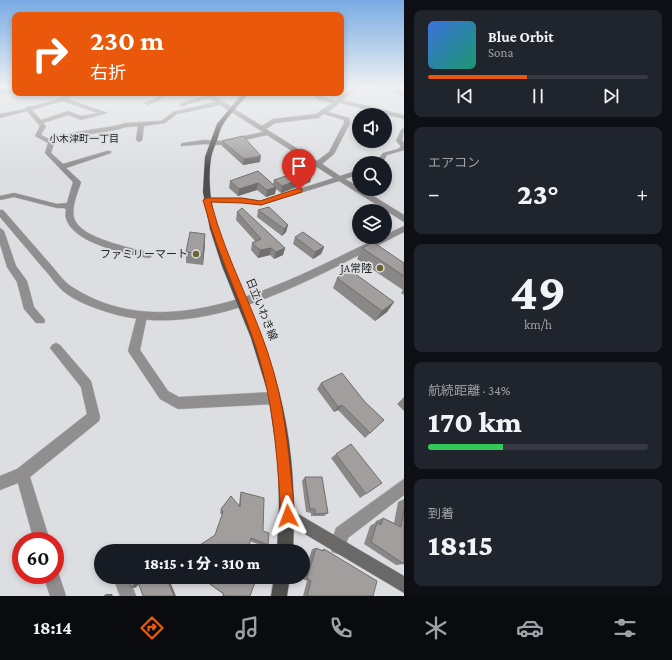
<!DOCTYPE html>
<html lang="ja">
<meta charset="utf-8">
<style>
body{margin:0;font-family:"Crimson Pro","Noto Sans JP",serif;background:#20242c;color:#f1f3f6;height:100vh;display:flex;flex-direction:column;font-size:15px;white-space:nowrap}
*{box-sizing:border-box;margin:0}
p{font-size:13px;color:#9ea1a6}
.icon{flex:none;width:22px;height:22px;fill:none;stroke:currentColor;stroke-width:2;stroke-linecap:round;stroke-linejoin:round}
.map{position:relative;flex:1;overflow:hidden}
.side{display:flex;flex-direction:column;gap:10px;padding:10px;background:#0d0f14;width:268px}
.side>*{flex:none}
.banner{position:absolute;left:12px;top:12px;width:332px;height:84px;border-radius:8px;box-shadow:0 2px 6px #0003;background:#ea580c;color:#fff;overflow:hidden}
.buttons{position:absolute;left:352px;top:108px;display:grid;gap:8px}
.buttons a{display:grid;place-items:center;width:40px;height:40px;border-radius:50%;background:#171b24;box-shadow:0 2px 6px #0003;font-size:20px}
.speed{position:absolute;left:12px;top:532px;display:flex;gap:8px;font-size:20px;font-weight:700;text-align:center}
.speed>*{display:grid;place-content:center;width:52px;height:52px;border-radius:50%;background:#171b24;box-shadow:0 2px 6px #0003;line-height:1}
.speed .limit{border:6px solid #d22;background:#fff;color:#111}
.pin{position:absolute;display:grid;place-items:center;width:34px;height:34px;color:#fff;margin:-41px -17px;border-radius:50% 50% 50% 0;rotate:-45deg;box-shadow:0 0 4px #0007}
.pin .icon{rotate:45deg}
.me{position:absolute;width:44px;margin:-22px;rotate:357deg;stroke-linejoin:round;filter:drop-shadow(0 0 3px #0008)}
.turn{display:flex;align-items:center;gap:14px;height:84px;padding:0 12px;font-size:18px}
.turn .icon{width:52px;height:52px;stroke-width:2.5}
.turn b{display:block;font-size:28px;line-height:34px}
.big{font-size:30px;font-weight:800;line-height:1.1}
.side .tile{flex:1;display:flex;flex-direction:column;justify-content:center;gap:6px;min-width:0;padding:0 14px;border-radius:8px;background:#20242c}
.side .dial{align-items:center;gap:0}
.dial b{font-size:52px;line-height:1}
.song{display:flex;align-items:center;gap:12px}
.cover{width:48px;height:48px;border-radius:6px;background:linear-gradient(135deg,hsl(220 70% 55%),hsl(160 70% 35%))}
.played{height:4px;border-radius:2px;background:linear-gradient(90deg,#ea580c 45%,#363941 45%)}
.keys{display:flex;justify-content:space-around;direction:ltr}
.heat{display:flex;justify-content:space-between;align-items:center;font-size:22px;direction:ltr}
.charge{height:6px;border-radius:3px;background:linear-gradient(90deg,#34c759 34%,#363941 0)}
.trip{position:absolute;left:94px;top:544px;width:216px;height:40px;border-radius:20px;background:#171b24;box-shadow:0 2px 6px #0003;font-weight:800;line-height:40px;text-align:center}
.tab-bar{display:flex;height:64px;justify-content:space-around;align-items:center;background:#090b0e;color:#9ea1a6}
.tab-bar .icon{width:28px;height:28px}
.tab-bar .active{color:#ea580c}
.tab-bar b{font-size:18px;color:#f1f3f6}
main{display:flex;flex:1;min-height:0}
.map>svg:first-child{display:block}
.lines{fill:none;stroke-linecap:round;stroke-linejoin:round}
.minor-casing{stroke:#b7b9bb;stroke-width:1}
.tertiary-casing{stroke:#b7b9bb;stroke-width:1}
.secondary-casing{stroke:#b7b9bb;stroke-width:1}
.primary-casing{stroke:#b7b9bb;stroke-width:1}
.minor{fill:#908e8e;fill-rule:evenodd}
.tertiary{fill:#908e8e;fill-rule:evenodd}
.secondary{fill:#6b6868;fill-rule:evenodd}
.primary{fill:#504e4d;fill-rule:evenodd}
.wall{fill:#8a8887}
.shaded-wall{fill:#716f6e}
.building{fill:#a19e9d;stroke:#716f6e}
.route{fill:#ea580c;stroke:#983908}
.poi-dot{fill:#696430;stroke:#dcdee1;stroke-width:1.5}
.labels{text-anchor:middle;stroke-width:3.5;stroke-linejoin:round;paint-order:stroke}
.far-neighbourhood-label{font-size:10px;fill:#232425;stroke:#dcdee1}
.poi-label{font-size:11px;fill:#232425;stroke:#dcdee1;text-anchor:end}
.street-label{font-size:11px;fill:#232425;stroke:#dcdee1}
</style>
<main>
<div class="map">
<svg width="404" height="596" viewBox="0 0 404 596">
<rect width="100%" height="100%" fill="#dcdee1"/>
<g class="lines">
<defs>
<path id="minor" d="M355 86H361L343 100 404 115V119L340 103 328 112 349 118 350 123 334 154 322 164 340 176 359 170V174L345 179 359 187V189H362L404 215V222L339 181 261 205 242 202H204L203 200 207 198H242L261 201 334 178 267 135 221 145 204 144 181 146V144L183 143 204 140 221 141 263 132 220 105 177 114 165 123 144 126 142 140 139 142 136 140 138 126 126 127 116 130 77 136 54 143 51 153 63 164 107 151H111V153L66 168 81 182C78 192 71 208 74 218 80 239 133 248 151 253L152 255 151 257 148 258C126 253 73 244 66 218 65 216 66 212 66 209L64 208H57L14 197 0 200V196L14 193 57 204 67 203 73 182 45 153 48 143 35 136 40 126 27 111 0 118V114L25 109 27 106 30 107 55 100 69 93H76L67 99 108 113 81 120 68 115 43 123 46 126 41 135 51 140 76 132 115 126 125 123 161 121 173 112 216 102 209 98 182 106 179 104 206 96 202 93H209L262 126 273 119 316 114 332 103 319 100 309 93C318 93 326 99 335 101ZM62 101 98 113 81 116 68 111 41 120 32 110ZM324 114 344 120V123L329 152 317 161 266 129 275 123 318 118Z
M381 86H389L404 92V96Z
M15 89V93L0 94V90Z
M162 93H168L158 101 147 105 144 103 154 99Z
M404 128 402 141 404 142V150L387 155 382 163H375L383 153 398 149 401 146 396 141 401 130Z
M0 228 4 231 16 266 27 281 34 307 45 320 44 323H36L24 309 17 282 7 267 0 244Z
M142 312 146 313 147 316 140 350 168 391 179 397 274 392 278 394 280 398 278 402 274 404 178 409 160 399 128 351 137 316 138 313Z
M56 343 60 345 91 381 100 417 99 421 30 477 50 541H34L18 483 0 490V476L17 469 87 414 81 387 50 348 52 345Z
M404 479V495L348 538 344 552 338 554 332 552 330 546 336 528Z
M55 568 57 569 66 596H50L43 575H55Z
M113 577H129L136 596H120Z"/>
<path id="tertiary" d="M0 210H3C19 228 35 247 51 265 57 272 64 282 72 287 169 350 290 280 380 237H385V235L404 226V232C316 276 207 344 107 312 94 308 73 300 63 291 56 285 50 275 43 268 29 251 14 234 0 217Z"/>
<path id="secondary" d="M288 508 404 576V593L283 521 280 516 283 511Z"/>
<path id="primary" d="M243 93H249C241 103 230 113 224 123 220 128 219 135 217 140 215 146 212 152 211 158 200 229 254 307 274 374 292 432 296 491 293 551H277L279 506 278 460 268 393 251 338 222 266 210 229 203 192 205 157 217 124Z
M274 577H290L287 596H271Z"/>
</defs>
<use href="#minor" class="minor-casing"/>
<use href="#tertiary" class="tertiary-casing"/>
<use href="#secondary" class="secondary-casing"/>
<use href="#primary" class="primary-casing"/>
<use href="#minor" class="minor"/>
<use href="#tertiary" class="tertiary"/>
<use href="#secondary" class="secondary"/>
<use href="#primary" class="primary"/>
</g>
<path class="wall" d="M222 141 260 162 243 165 222 146Z
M312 175 310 182 281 193 276 189 275 194 266 197 257 190 238 196 229 188 230 181 273 184 274 180Z
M258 210 288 225 286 232 282 236 257 217Z
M237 212 285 248 283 255 274 259 270 255 258 258 251 250 252 243 255 241 236 220Z
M295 237 324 247 321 254 313 259 293 244Z
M205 244 203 265 186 263V252Z
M362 248 404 263V295L401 293 403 290 357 259Z
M337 278 394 302 387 312 375 321 333 288Z
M321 383 365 402 384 420 365 438 338 410 334 412 317 389Z
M404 397V411L397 404Z
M336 454 366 494 360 498 331 458Z
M305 477 328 513 324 516H311V513L306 512 302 481Z
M241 492 263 531 268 545 265 547 250 541 215 535 222 515 220 513 221 509 239 505 240 496Z
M404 499V564L396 565 364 544 370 526 375 523 376 521 383 518 394 523 398 502Z
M316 548 321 550 324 549 373 596H303L307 581 303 579 312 549Z
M199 577H257L250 596H222L223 594 209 584 211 581 208 584Z"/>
<path class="shaded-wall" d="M261 156 260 162 243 165 244 159Z
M312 175 310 182 281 193 282 186Z
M258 183 257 190 238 196 239 189Z
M276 187 275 194 266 197 267 190Z
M288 225 286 232 282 236 284 229Z
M205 234V244L203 265V254Z
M324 247 321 254 313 259 315 252Z
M271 248 270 255 258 258 260 250Z
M285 248 283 255 274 259 276 252Z
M394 302 387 312 375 321 382 311Z
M342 405 338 410 334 412 338 407Z
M166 577H168L176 596H174Z
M138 582 141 583 135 588 131 587Z
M107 594H112L113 596H108Z"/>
<path class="building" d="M243 136 261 156 244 159 222 141Z
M304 170 312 175 282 186 274 180Z
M258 171 276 187 267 190 258 183 239 189 230 181Z
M269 207 288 225 284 229 258 210Z
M242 208 285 248 276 252 271 248 260 250 252 243 261 239 237 212Z
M190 232 205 234 203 254 186 252Z
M303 232 324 247 315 252 295 237Z
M373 242 404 263V276L362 248Z
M350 270 394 302 382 311 337 278Z
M342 373 365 402 384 420 370 433 342 405 338 407 321 383Z
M351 444 382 483 366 494 336 454Z
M305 477H322L328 513 315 514V509H310Z
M241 492 264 498 263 531 269 533 268 545 251 538 248 551H191L215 535 223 512 221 509 231 496 240 507Z
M404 509V564L371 542 377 523 381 525 383 518 401 527Z
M316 548 323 551 324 549 377 581 373 596H307L311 581 307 578Z
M127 577H166L174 596H143L138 582 131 587Z
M200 577H257L250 596H223L224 594 210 584 212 580 209 583Z
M107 594 108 596H104Z"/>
<linearGradient id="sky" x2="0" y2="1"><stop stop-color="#78abe3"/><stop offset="0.51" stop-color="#eff0f2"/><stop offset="1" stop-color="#eff0f2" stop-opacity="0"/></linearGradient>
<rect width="404" height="170" fill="url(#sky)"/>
<path class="route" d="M299 188 302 189V192L261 205 242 203 211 202C226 261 258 314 274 373 287 419 290 468 295 516L293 521 288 523 283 521 281 516C278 468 275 419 263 372 248 313 218 259 203 200L207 198H242L260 201Z"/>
<g class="poi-dot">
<circle cx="196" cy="254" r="4"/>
<circle cx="380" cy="268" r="4"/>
</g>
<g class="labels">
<g class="far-neighbourhood-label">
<text x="84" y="142">小木津町一丁目</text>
</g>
<g class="poi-label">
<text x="188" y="258">ファミリーマート</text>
<text x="372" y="272">JA常陸</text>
</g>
<g class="street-label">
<text transform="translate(262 309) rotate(68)" y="4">日立いわき線</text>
</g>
</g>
</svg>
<div class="buttons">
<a><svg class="icon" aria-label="sound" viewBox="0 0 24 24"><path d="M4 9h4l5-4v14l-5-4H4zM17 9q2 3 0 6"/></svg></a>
<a><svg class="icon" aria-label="search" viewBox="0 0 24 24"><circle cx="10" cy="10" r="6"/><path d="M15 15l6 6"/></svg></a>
<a><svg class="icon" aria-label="layers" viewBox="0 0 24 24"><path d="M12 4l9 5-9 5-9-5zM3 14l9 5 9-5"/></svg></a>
</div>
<div class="speed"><div class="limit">60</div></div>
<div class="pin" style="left:299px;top:190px;background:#d93025"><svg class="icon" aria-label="arrive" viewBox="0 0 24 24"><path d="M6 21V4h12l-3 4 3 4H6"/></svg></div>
<svg class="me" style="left:288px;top:516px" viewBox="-20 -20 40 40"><path d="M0-17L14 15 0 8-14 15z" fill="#ea580c" stroke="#fff" stroke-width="4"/></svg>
<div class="trip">18:15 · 1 分 · 310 m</div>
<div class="banner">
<div class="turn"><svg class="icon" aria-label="right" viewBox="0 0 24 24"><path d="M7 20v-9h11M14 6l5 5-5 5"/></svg><div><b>230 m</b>右折</div></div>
</div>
</div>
<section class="side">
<div class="tile">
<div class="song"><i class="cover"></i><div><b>Blue Orbit</b><p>Sona</p></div></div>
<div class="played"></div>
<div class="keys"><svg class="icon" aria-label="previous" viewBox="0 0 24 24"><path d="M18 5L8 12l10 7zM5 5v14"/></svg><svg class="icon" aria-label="pause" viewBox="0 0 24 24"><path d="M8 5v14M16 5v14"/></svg><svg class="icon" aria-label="next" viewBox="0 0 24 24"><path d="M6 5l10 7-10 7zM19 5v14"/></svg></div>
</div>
<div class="tile"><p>エアコン</p>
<div class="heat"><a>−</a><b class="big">23°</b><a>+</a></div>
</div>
<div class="tile dial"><b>49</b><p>km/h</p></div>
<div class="tile"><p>航続距離 · 34%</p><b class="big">170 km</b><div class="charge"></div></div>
<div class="tile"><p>到着</p><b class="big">18:15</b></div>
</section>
</main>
<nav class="tab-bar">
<b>18:14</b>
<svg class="icon active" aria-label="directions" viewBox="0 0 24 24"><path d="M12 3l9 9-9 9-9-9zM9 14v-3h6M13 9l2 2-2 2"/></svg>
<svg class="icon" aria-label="music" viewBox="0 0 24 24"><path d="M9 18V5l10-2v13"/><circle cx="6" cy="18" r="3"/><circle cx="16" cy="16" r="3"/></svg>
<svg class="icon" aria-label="phone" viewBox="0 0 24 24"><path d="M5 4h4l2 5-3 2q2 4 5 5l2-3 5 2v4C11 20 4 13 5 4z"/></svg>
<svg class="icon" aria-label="climate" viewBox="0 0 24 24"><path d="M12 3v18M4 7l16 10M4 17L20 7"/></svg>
<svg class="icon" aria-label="car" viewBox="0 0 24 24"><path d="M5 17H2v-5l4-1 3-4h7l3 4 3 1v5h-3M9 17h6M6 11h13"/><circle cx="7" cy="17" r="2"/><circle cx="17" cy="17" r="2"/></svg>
<svg class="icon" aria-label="filters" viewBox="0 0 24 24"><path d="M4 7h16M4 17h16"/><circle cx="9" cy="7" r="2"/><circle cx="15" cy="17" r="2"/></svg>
</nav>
